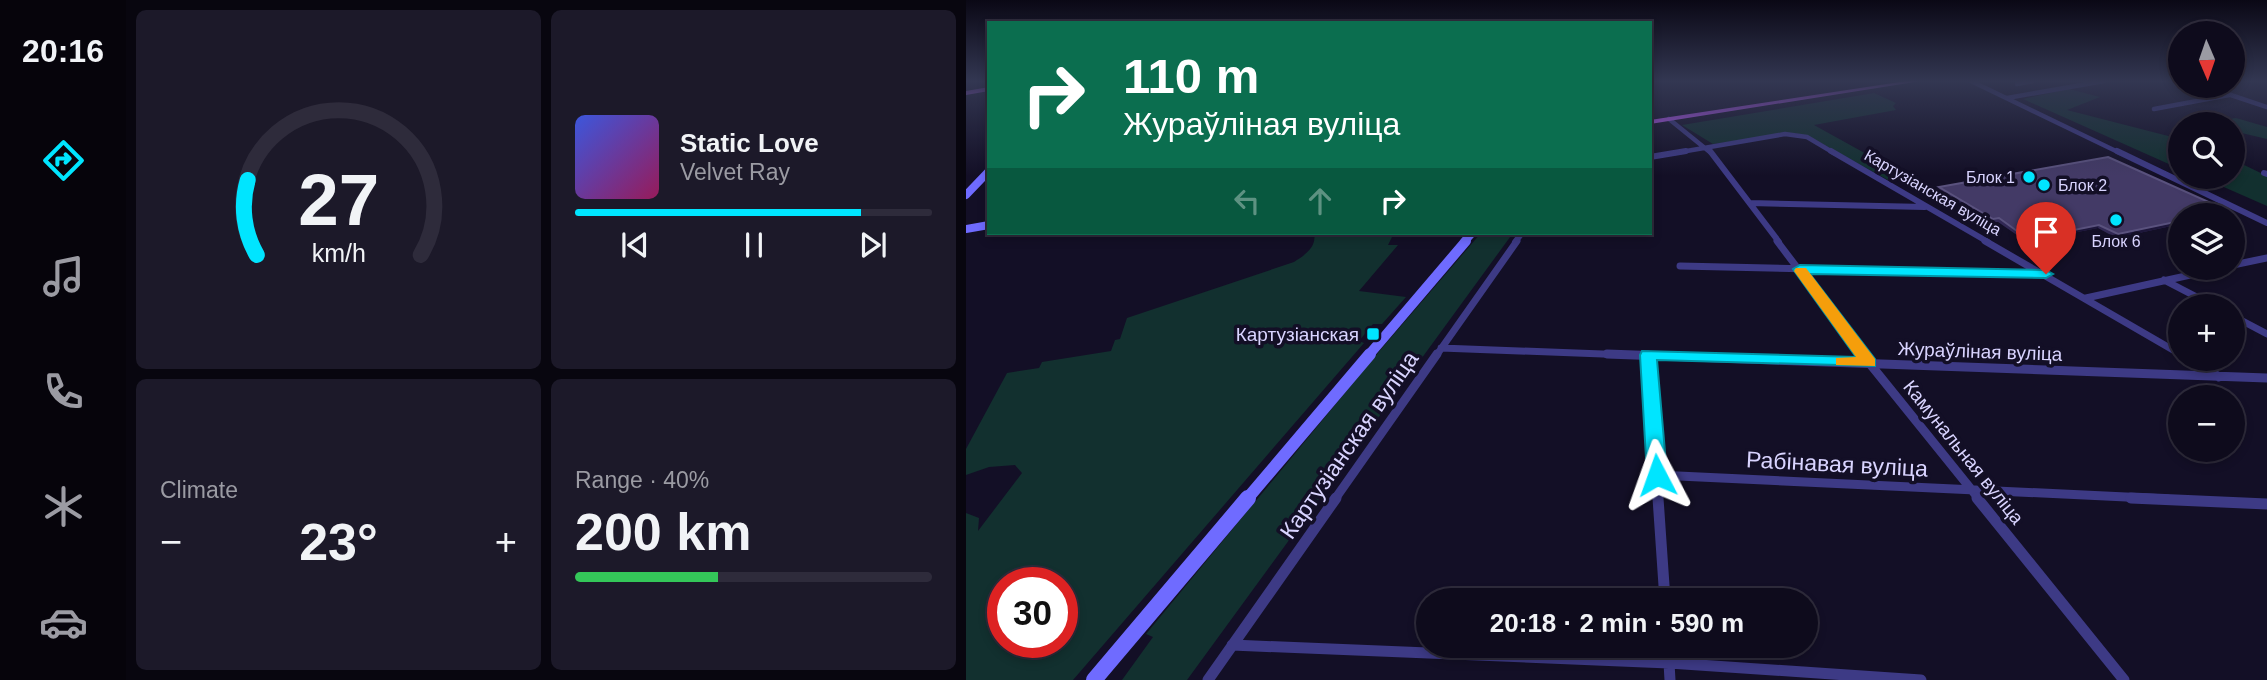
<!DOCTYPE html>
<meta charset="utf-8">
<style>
body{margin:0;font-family:Helvetica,sans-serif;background:#1c1929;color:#f1f3f6;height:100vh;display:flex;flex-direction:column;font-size:26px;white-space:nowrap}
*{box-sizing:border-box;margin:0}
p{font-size:23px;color:#9b9ba3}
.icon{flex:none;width:38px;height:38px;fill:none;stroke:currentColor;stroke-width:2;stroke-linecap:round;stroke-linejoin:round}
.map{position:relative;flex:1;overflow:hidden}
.drawer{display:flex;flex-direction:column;gap:10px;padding:10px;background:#08060f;width:840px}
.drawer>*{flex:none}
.hud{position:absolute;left:21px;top:21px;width:665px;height:214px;border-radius:0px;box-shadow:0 4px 10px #0003,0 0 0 2px #2e2b3b;background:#0b6e4f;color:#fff;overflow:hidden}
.needle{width:46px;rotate:178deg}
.controls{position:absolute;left:1202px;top:21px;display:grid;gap:14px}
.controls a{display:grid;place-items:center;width:77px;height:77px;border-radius:50%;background:#0e0b1c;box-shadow:0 4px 10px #0003,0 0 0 2px #2e2b3b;font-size:35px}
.speed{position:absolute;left:21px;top:567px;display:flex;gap:14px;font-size:35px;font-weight:700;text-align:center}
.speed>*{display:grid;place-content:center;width:91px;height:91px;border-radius:50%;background:#0e0b1c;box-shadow:0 4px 10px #0003,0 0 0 2px #2e2b3b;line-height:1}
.speed .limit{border:10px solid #d22;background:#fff;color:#111}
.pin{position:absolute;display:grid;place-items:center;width:60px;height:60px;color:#fff;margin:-72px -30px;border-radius:50% 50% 50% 0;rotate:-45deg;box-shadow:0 0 7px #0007}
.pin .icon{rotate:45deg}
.me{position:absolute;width:77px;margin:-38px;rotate:356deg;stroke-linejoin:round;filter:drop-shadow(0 0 5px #0008)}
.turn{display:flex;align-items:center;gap:24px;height:147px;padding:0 21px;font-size:32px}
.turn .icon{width:91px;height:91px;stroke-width:2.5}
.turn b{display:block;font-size:49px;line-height:60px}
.lanes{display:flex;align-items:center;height:66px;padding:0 21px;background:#0003;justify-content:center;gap:35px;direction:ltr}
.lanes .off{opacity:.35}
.big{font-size:52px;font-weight:800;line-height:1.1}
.drawer .tile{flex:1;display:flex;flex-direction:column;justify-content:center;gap:10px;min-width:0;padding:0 24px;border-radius:10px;background:#1c1929}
.drawer .dial{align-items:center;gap:0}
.dial svg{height:182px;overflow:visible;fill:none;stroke:#2e2b3b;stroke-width:7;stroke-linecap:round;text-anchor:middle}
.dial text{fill:#f1f3f6;stroke:none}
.song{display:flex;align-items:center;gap:21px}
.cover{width:84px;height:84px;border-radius:10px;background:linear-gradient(135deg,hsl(230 70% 55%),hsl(330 70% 35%))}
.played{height:7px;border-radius:4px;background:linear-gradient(90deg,#00e5ff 80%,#2e2b3b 80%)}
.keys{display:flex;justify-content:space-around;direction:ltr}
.heat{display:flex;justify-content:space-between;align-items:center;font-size:38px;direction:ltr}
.charge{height:10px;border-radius:5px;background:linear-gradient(90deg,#34c759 40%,#2e2b3b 0)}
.drawer .tiles{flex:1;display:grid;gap:10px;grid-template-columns:repeat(2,1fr)}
.trip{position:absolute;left:450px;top:588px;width:402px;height:70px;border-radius:35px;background:#0e0b1c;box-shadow:0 4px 10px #0003,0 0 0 2px #2e2b3b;font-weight:800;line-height:70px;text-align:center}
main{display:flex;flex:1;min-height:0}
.tab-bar{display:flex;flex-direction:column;width:126px;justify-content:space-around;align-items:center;background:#06040b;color:#9b9ba3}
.tab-bar .icon{width:49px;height:49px}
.tab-bar .current{color:#00e5ff}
.tab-bar b{font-size:32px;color:#f1f3f6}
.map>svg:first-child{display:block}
.green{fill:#12302f;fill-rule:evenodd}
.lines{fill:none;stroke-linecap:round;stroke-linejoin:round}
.street-far4{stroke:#3d3a85;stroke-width:4.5}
.street-far3{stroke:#3d3a85;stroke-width:6}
.street-far2{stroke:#3d3a85;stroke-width:7}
.street-far1{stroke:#3d3a85;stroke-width:9}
.street{stroke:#3d3a85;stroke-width:11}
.secondary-far3{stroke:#6f6bff;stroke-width:8}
.secondary-far2{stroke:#6f6bff;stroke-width:10}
.secondary-far1{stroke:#6f6bff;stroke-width:12}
.secondary{stroke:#6f6bff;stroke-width:16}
.primary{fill:#c25bff;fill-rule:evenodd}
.wall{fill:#312854}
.shaded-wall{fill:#1d163a}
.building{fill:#433a66;stroke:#5a527e;stroke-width:2}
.route{fill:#00e5ff;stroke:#0095a6;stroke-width:2}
.slow{fill:#f59e0b}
.poi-dot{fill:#00e5ff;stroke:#130f26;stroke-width:2.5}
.labels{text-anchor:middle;stroke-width:7;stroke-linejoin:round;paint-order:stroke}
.far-poi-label{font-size:16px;fill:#d9d4ff;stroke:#130f26;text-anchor:end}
.far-street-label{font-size:16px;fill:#d9d4ff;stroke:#130f26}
.poi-label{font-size:19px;fill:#d9d4ff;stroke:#130f26;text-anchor:end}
.street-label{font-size:19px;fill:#d9d4ff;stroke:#130f26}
.near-street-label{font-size:23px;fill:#d9d4ff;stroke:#130f26}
</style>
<main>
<nav class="tab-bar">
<b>20:16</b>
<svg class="icon current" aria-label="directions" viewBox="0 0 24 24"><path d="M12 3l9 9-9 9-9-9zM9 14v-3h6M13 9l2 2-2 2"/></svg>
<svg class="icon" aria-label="music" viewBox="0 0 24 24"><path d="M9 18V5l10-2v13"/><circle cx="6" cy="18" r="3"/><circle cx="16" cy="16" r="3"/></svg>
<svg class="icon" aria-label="phone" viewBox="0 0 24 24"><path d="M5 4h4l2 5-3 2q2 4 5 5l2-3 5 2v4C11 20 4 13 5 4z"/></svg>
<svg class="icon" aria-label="climate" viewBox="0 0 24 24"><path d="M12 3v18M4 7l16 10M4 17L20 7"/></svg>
<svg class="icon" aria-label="car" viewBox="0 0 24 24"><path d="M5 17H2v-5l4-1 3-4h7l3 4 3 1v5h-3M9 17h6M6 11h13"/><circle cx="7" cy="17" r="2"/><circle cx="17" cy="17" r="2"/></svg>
</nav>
<section class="drawer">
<div class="tiles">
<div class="tile dial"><svg viewBox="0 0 100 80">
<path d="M14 69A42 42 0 1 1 86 69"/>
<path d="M14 69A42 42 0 0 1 10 36" stroke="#00e5ff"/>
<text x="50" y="56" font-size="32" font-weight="700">27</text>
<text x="50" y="72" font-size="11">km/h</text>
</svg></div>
<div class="tile">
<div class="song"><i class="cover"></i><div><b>Static Love</b><p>Velvet Ray</p></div></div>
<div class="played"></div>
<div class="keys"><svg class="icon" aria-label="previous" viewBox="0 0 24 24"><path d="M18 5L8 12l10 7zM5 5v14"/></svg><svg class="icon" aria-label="pause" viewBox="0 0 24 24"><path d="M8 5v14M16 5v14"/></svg><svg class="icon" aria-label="next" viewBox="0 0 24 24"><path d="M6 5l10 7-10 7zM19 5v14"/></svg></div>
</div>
<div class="tile"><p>Climate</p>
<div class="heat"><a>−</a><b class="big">23°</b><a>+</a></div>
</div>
<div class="tile"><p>Range · 40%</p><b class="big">200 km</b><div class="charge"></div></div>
</div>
</section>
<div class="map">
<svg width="1301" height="680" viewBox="0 0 1301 680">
<rect width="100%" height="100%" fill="#130f26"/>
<path class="green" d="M1103 89 1134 97 1101 110 1214 139V169L1057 99Z
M908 93 930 103 927 106 930 110 848 125 942 177 922 180 844 137 828 133 747 144 716 125Z
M1270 118 1301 127V139L1267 131V124H1229Z
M1267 155 1272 162 1301 176V206L1235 177H1267Z
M348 233H428L422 245H432L393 291 440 297 416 324H407L393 341 398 343 107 680H0V513L13 518 12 531 56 473 49 465 23 467 0 475V449L41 373 73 368 76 362 145 351 149 340 154 339 161 318 328 262C339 255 351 247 348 233ZM37 583H96V642H37Z
M515 233H547L221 680H156L187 637 180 634 416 348Z"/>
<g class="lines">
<path class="street-far4" d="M1005 81 1154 153
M1051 84 1067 81
M1238 86 1301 107
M1041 98 1138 81
M1188 109 1263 95
M703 119 745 153
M709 153 819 134 841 137 868 153"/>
<path class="street-far3" d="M744 151 813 242
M865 151 1022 242
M1151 151 1301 223
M684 157 720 151
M1298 173 1301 174
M784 203 959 207
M549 242 556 233"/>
<path class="street-far2" d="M811 241 898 356
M1019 241 1214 354
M1267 265 1301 258
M714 266 1080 274
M1198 280 1248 306
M1120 298 1256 268
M1267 316 1301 334
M475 348 689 356
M470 356 551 241"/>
<path class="street-far1" d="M641 354 1301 378
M896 354 1013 499
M682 355 692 499
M1222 359 1253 377
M691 475 1202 499
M369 499 471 354"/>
<path class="street" d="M692 498 699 600
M1011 498 1158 680
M1165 498 1301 504
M266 645 703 663 955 680
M702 646 704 680
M242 680 370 498"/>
<path class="secondary-far3" d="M0 195 23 171
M0 229 23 225
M498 242 506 233"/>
<path class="secondary-far2" d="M402 356 500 241"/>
<path class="secondary-far1" d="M281 499 404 354"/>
<path class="secondary" d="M128 680 282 498"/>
<path class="primary" d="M940 81H955L684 124V120Z
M23 87V91L0 95V91Z"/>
</g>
<path class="wall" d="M973 187 1263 211 1261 214 1150 238 1132 228 1061 242 1032 222 1026 223 972 190Z"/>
<path class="shaded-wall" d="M1263 211 1261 214 1257 215H1242Z
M1214 221V224L1150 238 1152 234Z
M1133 225 1132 228 1061 242 1062 239Z"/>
<path class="building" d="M1142 157 1263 211 1242 215H1214V221L1152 234 1133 225 1062 239 1033 218 1027 219 973 187Z"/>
<linearGradient id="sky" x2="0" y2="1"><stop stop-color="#0a0815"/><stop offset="0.46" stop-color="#333752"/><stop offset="1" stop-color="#333752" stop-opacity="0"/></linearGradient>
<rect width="1301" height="176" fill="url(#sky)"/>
<path class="route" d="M834 265 1080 270 1087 274 1080 278 844 274 909 359V366L691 360 701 475 698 480H684L681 475 674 355 676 351 890 357 827 269Z"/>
<path class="slow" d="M830 268H840L909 359V366L870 365V358L890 357 828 271Z"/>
<g class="poi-dot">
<circle cx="1063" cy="177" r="7"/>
<circle cx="1078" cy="185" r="7"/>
<circle cx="1150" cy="220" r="7"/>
<rect x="400" y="327" width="14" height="14" rx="3.5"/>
</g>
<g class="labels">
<g class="far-poi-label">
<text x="1049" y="183">Блок 1</text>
<text x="1092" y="191" text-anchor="start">Блок 2</text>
<text x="1150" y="247" text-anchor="middle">Блок 6</text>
</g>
<g class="far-street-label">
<text transform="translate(967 192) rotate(30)" y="6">Картузіанская вуліца</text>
</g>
<g class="poi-label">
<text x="393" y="341">Картузіанская</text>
</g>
<g class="street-label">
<text transform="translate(1014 351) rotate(2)" y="7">Жураўліная вуліца</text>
<text transform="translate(998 452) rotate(51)" y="7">Камунальная вуліца</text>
</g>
<g class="near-street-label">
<text transform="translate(383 445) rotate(-55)" y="8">Картузіанская вуліца</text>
<text transform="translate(871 464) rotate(3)" y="8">Рабінавая вуліца</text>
</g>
</g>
</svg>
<div class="controls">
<a><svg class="needle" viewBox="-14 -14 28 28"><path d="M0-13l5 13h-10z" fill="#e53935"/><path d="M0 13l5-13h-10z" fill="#9b9ba3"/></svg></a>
<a><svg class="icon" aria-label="search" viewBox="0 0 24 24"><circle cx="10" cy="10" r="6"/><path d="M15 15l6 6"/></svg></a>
<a><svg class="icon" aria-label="layers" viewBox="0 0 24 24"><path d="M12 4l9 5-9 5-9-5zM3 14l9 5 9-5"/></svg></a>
<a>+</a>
<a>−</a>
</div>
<div class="speed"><div class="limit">30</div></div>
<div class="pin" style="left:1080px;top:274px;background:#d93025"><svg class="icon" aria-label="arrive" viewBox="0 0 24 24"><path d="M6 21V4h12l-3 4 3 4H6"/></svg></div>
<svg class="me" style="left:691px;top:475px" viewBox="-20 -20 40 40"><path d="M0-17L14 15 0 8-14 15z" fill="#00e5ff" stroke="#fff" stroke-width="4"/></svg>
<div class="trip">20:18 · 2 min · 590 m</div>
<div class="hud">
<div class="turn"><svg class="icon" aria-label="right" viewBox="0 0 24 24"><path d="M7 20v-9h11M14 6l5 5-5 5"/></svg><div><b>110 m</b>Жураўліная вуліца</div></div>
<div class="lanes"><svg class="icon off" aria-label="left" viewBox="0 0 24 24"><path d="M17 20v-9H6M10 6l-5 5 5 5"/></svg><svg class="icon off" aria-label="ahead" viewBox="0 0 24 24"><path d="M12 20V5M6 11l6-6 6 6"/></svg><svg class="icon" aria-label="right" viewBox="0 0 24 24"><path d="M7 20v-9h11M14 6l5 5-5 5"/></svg></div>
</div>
</div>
</main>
